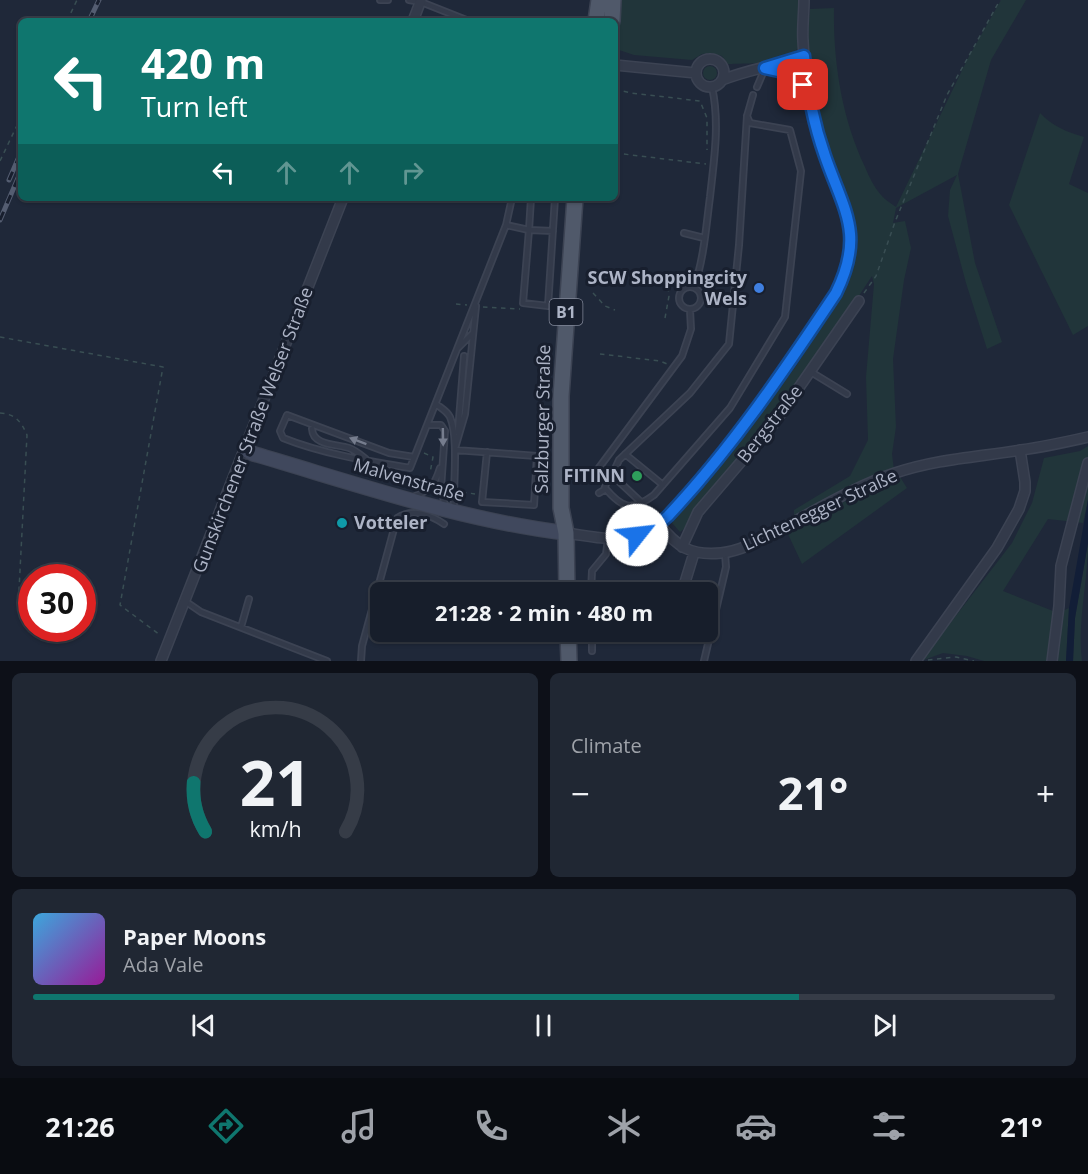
<!DOCTYPE html>
<meta charset="utf-8">
<style>
body{margin:0;font-family:"Open Sans",sans-serif;background:#202733;color:#f1f3f6;height:100vh;display:flex;flex-direction:column;font-size:22px;white-space:nowrap}
*{box-sizing:border-box;margin:0}
p{font-size:20px;color:#9ea2a9}
.icon{flex:none;width:33px;height:33px;fill:none;stroke:currentColor;stroke-width:2;stroke-linecap:round;stroke-linejoin:round}
.map{position:relative;height:661px;overflow:hidden}
.sheet{display:flex;flex-direction:column;gap:12px;padding:12px;background:#0d1018;flex:1}
.sheet>*{flex:none}
.guide{position:absolute;left:18px;top:18px;width:600px;height:183px;border-radius:9px;box-shadow:0 2px 4px #0004,0 0 0 2px #363c47;background:#0f766e;color:#fff;overflow:hidden}
.speed{position:absolute;left:18px;top:564px;display:flex;gap:12px;font-size:30px;font-weight:700;text-align:center}
.speed>*{display:grid;place-content:center;width:78px;height:78px;border-radius:50%;background:#171e2b;box-shadow:0 2px 4px #0004,0 0 0 2px #363c47;line-height:1}
.speed .limit{border:9px solid #d22;background:#fff;color:#111}
.pin{position:absolute;display:grid;place-items:center;width:51px;height:51px;color:#fff;margin:-26px;border-radius:12px;box-shadow:0 3px 9px #0006}
.me{position:absolute;width:66px;margin:-33px;rotate:61deg;stroke-linejoin:round;filter:drop-shadow(0 0 4px #0008)}
.turn{display:flex;align-items:center;gap:21px;height:126px;padding:0 24px;font-size:27px}
.turn .icon{width:78px;height:78px;stroke-width:2.5}
.turn b{display:block;font-size:42px;line-height:51px}
.lanes{display:flex;align-items:center;height:57px;padding:0 24px;background:#0003;justify-content:center;gap:30px;direction:ltr}
.lanes .off{opacity:.35}
.big{font-size:45px;font-weight:700;line-height:1.1}
.sheet .card{flex:1;display:flex;flex-direction:column;justify-content:center;gap:9px;min-width:0;padding:0 21px;border-radius:9px;background:#202733}
.sheet .dial{align-items:center;gap:0}
.dial svg{height:156px;overflow:visible;fill:none;stroke:#363c47;stroke-width:7;stroke-linecap:round;text-anchor:middle}
.dial text{fill:#f1f3f6;stroke:none}
.song{display:flex;align-items:center;gap:18px}
.cover{width:72px;height:72px;border-radius:9px;background:linear-gradient(135deg,hsl(200 70% 55%),hsl(300 70% 35%))}
.played{height:6px;border-radius:3px;background:linear-gradient(90deg,#0f766e 75%,#363c47 75%)}
.keys{display:flex;justify-content:space-around;direction:ltr}
.heat{display:flex;justify-content:space-between;align-items:center;font-size:33px;direction:ltr}
.sheet .tiles{flex:1;display:grid;gap:12px;grid-template-columns:1fr 1fr}
.card:last-child{grid-column:span 2}
.trip{position:absolute;left:370px;top:582px;width:348px;height:60px;border-radius:9px;background:#171e2b;box-shadow:0 2px 4px #0004,0 0 0 2px #363c47;font-weight:700;line-height:60px;text-align:center}
.dock{display:flex;height:96px;justify-content:space-around;align-items:center;background:#090c11;color:#9ea2a9}
.dock .icon{width:42px;height:42px}
.dock .on{color:#0f766e}
.dock b{font-size:27px;color:#f1f3f6}
.map>svg:first-child{display:block}
.green{fill:#21353a}
.water{fill:#121e37}
.lines{fill:none;stroke-linecap:round;stroke-linejoin:round}
.lane-casing{stroke:#3c4353;stroke-width:8}
.street-casing{stroke:#3c4353;stroke-width:12}
.secondary-casing{stroke:#3c4353;stroke-width:16}
.primary-casing{stroke:#3c4353;stroke-width:18}
.path{stroke:#394e53;stroke-width:1.5;stroke-dasharray:4.5 4.5;stroke-linecap:butt}
.lane{stroke:#333a4a;stroke-width:4.5}
.street{stroke:#333a4a;stroke-width:9}
.secondary{stroke:#40485d;stroke-width:14}
.primary{stroke:#50596a;stroke-width:15}
.rail-casing{stroke:#545d71;stroke-width:5}
.rail{stroke:#181f2e;stroke-width:3;stroke-dasharray:9;stroke-linecap:butt}
.oneway{fill:#767d8e}
.route-casing{stroke:#114b97;stroke-width:15}
.route{stroke:#1a73e8;stroke-width:10}
.shop-dot{fill:#3f7fe0;stroke:#181f2e;stroke-width:2}
.leisure-dot{fill:#2e9e5b;stroke:#181f2e;stroke-width:2}
.culture-dot{fill:#0f9aa8;stroke:#181f2e;stroke-width:2}
.labels{text-anchor:middle;stroke-width:6;stroke-linejoin:round;paint-order:stroke}
.shield{fill:#181f2e;stroke:#808798;stroke-width:1.5}
.shield-label{font-size:16px;font-weight:bold;fill:#adb4c6}
.poi-label{font-size:18px;font-weight:bold;fill:#adb4c6;stroke:#181f2e;text-anchor:end}
.street-label{font-size:18px;fill:#adb4c6;stroke:#181f2e}
</style>
<div class="map">
<svg width="1088" height="661" viewBox="0 0 1088 661">
<rect width="100%" height="100%" fill="#1f2839"/>
<path class="green" d="M619 0H800C800 8 800 41 798 47 791 65 744 63 728 64L722 56 711 53 702 54 692 60 634 55 616 49Z
M1001 0H1026L991 60 958 174 975 263 1002 342 987 349 966 283 948 216 950 190 957 175 896 208 893 223 905 221 911 248 904 280 893 359 896 427 892 454 894 470 794 518V510L850 476 868 440 866 377 874 284 872 276C835 332 799 390 756 442 738 463 717 481 700 502 692 512 691 525 680 532L672 523 749 430 798 363 851 273 855 245 854 222 850 206 830 156 823 131 809 54 808 32 810 9 834 8C833 63 842 118 865 167 869 177 874 187 881 195 885 200 891 203 896 207L968 58Z
M703 73a7 7 0 1 1 14 0a7 7 0 1 1-14 0Z
M1040 113C1052 126 1067 132 1084 137L1069 184 1088 193V326L1073 335 1009 205Z
M1088 446V500L1083 523 1048 519 1003 591 1058 613 1069 608 1066 661H984L967 656 943 653 921 661 1012 543 1032 503 1044 458 1080 451Z
M900 477 907 488 802 564 787 532 878 484Z
M1088 543C1088 582 1077 622 1082 661H1073L1075 618Z"/>
<path class="water" d="M1088 500V543L1075 618 1073 661H1066L1069 608Z"/>
<g class="lines">
<defs>
<path id="lane" d="M380 0H388
M409 0 421 2 469 21
M757 87 765 68
M506 225 529 230 531 198
M553 231 529 230 523 303 548 306 555 198
M684 233 704 238
M679 298a11 11 0 1 1 22 0a11 11 0 1 1-22 0Z
M694 287C704 259 706 227 710 197 714 160 720 123 712 87
M458 348 473 333
M811 372 847 394
M436 404C441 408 447 411 450 417 459 438 453 484 454 509
M428 425H441L445 431 441 488 445 506
M312 429C313 446 337 444 349 448 355 450 361 455 366 459
M458 432 464 356
M455 448 465 414 476 306
M455 450 537 456 534 505 482 502 487 452
M625 454 663 485
M414 457 389 453 287 415 280 431 283 438C323 454 368 461 410 468L506 225 512 198
M598 469 682 356 691 329 690 310
M596 475 604 478 606 484 604 490 599 493
M612 475 642 503
M606 481 612 475 619 460 690 393 729 344 739 245 747 116 753 95
M605 488C622 508 631 512 654 495L730 408 785 317 801 171 790 130 750 123 747 116
M413 497C430 490 434 487 440 468
M591 592 592 571 606 554 608 539
M185 601 201 612 327 661
M241 627 249 599
M592 632V651
M361 661 362 646 397 518C412 508 431 515 444 524
M704 661 726 567 725 553"/>
<path id="street" d="M413 21 421 0
M696 73a14 14 0 1 1 28 0a14 14 0 1 1-28 0Z
M615 65 696 73
M769 69 792 73 809 92
M722 80C749 69 776 66 804 56
M659 524C677 547 691 556 721 553 743 551 765 537 784 527 820 508 856 486 895 473 936 459 978 457 1021 450 1043 447 1066 442 1088 437
M566 533C590 536 614 543 638 534 667 524 686 497 705 474 753 417 795 356 836 293 870 225 833 195 818 132 811 102 804 71 803 41 802 28 804 14 804 0
M682 547 698 512 775 422 859 301
M682 592 694 553
M161 661 343 198
M916 661 997 548 1019 509 1025 491V482L1020 450
M1052 661 1059 606 1061 566 1088 463"/>
<path id="secondary" d="M246 450 254 454C357 484 460 520 566 533"/>
<path id="primary" d="M596 21 599 0
M612 21 613 0
M567 592 566 533 561 508V396L575 198
M568 632 569 661"/>
</defs>
<use href="#lane" class="lane-casing"/>
<use href="#street" class="street-casing"/>
<use href="#secondary" class="secondary-casing"/>
<use href="#primary" class="primary-casing"/>
<path class="path" d="M67 21 77 0
M617 57 619 49
M615 89 631 93 700 101 707 118V150
M615 153 706 164
M0 161 21 117
M593 293 605 306 615 310
M864 293 876 276 895 222 947 95 1000 0
M456 304 467 305
M483 307 520 309
M665 318 669 296 667 276
M0 337 163 367 120 605 160 635
M600 354 660 361 667 364
M0 413C15 414 21 421 27 435L19 590
M424 453 433 457 430 473
M462 492 475 494
M928 660 956 657 974 661"/>
<use href="#lane" class="lane"/>
<use href="#street" class="street"/>
<use href="#secondary" class="secondary"/>
<use href="#primary" class="primary"/>
<defs>
<path id="rail" d="M89 21 99 0
M9 180 21 152
M0 220 21 171"/>
</defs>
<use href="#rail" class="rail-casing"/>
<use href="#rail" class="rail"/>
</g>
<defs><path id="oneway-solid" d="M-6-.8H1V-3.2L6.5 0L1 3.2V.8H-6Z" transform="scale(1.5)"/></defs>
<g class="oneway">
<use href="#oneway-solid" transform="translate(443 437) rotate(89)"/>
<use href="#oneway-solid" transform="translate(358 441) rotate(-159)"/>
</g>
<g class="lines">
<defs>
<path id="route" d="M637 535 659 524 668 516C732 448 784 371 836 293 865 234 844 211 825 156 814 125 807 89 804 56L765 68 792 74 803 85"/>
</defs>
<use href="#route" class="route-casing"/>
<use href="#route" class="route"/>
</g>
<circle class="shop-dot" cx="759" cy="288" r="6"/>
<circle class="leisure-dot" cx="637" cy="476" r="6"/>
<circle class="culture-dot" cx="342" cy="523" r="6"/>
<g class="labels">
<rect class="shield" x="549.5" y="299" width="33" height="26" rx="4.5"/>
<g class="shield-label">
<text x="566" y="318">B1</text>
</g>
<g class="poi-label">
<text x="747" y="284">SCW Shoppingcity<tspan x="747" dy="21">Wels</tspan></text>
<text x="625" y="482">FITINN</text>
<text x="354" y="529" text-anchor="start">Votteler</text>
</g>
<g class="street-label">
<text transform="translate(543 419) rotate(-89)" y="6">Salzburger Straße</text>
<text transform="translate(770 424) rotate(-52)" y="6">Bergstraße</text>
<text transform="translate(253 430) rotate(-69)" y="6">Gunskirchener Straße Welser Straße</text>
<text transform="translate(409 480) rotate(16)" y="6">Malvenstraße</text>
<text transform="translate(820 510) rotate(-25)" y="6">Lichtenegger Straße</text>
</g>
</g>
</svg>
<div class="speed"><div class="limit">30</div></div>
<div class="pin" style="left:803px;top:85px;background:#d93025"><svg class="icon" aria-label="arrive" viewBox="0 0 24 24"><path d="M6 21V4h12l-3 4 3 4H6"/></svg></div>
<svg class="me" style="left:637px;top:535px" viewBox="-20 -20 40 40"><circle r="19" fill="#fff"/><path d="M0-13L10 11 0 6-10 11z" fill="#1a73e8"/></svg>
<div class="trip">21:28 · 2 min · 480 m</div>
<div class="guide">
<div class="turn"><svg class="icon" aria-label="left" viewBox="0 0 24 24"><path d="M17 20v-9H6M10 6l-5 5 5 5"/></svg><div><b>420 m</b>Turn left</div></div>
<div class="lanes"><svg class="icon" aria-label="left" viewBox="0 0 24 24"><path d="M17 20v-9H6M10 6l-5 5 5 5"/></svg><svg class="icon off" aria-label="ahead" viewBox="0 0 24 24"><path d="M12 20V5M6 11l6-6 6 6"/></svg><svg class="icon off" aria-label="ahead" viewBox="0 0 24 24"><path d="M12 20V5M6 11l6-6 6 6"/></svg><svg class="icon off" aria-label="right" viewBox="0 0 24 24"><path d="M7 20v-9h11M14 6l5 5-5 5"/></svg></div>
</div>
</div>
<section class="sheet">
<div class="tiles">
<div class="card dial"><svg viewBox="0 0 100 80">
<path d="M14 69A42 42 0 1 1 86 69"/>
<path d="M14 69A42 42 0 0 1 8 44" stroke="#0f766e"/>
<text x="50" y="56" font-size="32" font-weight="700">21</text>
<text x="50" y="72" font-size="11">km/h</text>
</svg></div>
<div class="card"><p>Climate</p>
<div class="heat"><a>−</a><b class="big">21°</b><a>+</a></div>
</div>
<div class="card">
<div class="song"><i class="cover"></i><div><b>Paper Moons</b><p>Ada Vale</p></div></div>
<div class="played"></div>
<div class="keys"><svg class="icon" aria-label="previous" viewBox="0 0 24 24"><path d="M18 5L8 12l10 7zM5 5v14"/></svg><svg class="icon" aria-label="pause" viewBox="0 0 24 24"><path d="M8 5v14M16 5v14"/></svg><svg class="icon" aria-label="next" viewBox="0 0 24 24"><path d="M6 5l10 7-10 7zM19 5v14"/></svg></div>
</div>
</div>
</section>
<nav class="dock">
<b>21:26</b>
<svg class="icon on" aria-label="directions" viewBox="0 0 24 24"><path d="M12 3l9 9-9 9-9-9zM9 14v-3h6M13 9l2 2-2 2"/></svg>
<svg class="icon" aria-label="music" viewBox="0 0 24 24"><path d="M9 18V5l10-2v13"/><circle cx="6" cy="18" r="3"/><circle cx="16" cy="16" r="3"/></svg>
<svg class="icon" aria-label="phone" viewBox="0 0 24 24"><path d="M5 4h4l2 5-3 2q2 4 5 5l2-3 5 2v4C11 20 4 13 5 4z"/></svg>
<svg class="icon" aria-label="climate" viewBox="0 0 24 24"><path d="M12 3v18M4 7l16 10M4 17L20 7"/></svg>
<svg class="icon" aria-label="car" viewBox="0 0 24 24"><path d="M5 17H2v-5l4-1 3-4h7l3 4 3 1v5h-3M9 17h6M6 11h13"/><circle cx="7" cy="17" r="2"/><circle cx="17" cy="17" r="2"/></svg>
<svg class="icon" aria-label="filters" viewBox="0 0 24 24"><path d="M4 7h16M4 17h16"/><circle cx="9" cy="7" r="2"/><circle cx="15" cy="17" r="2"/></svg>
<b>21°</b>
</nav>
